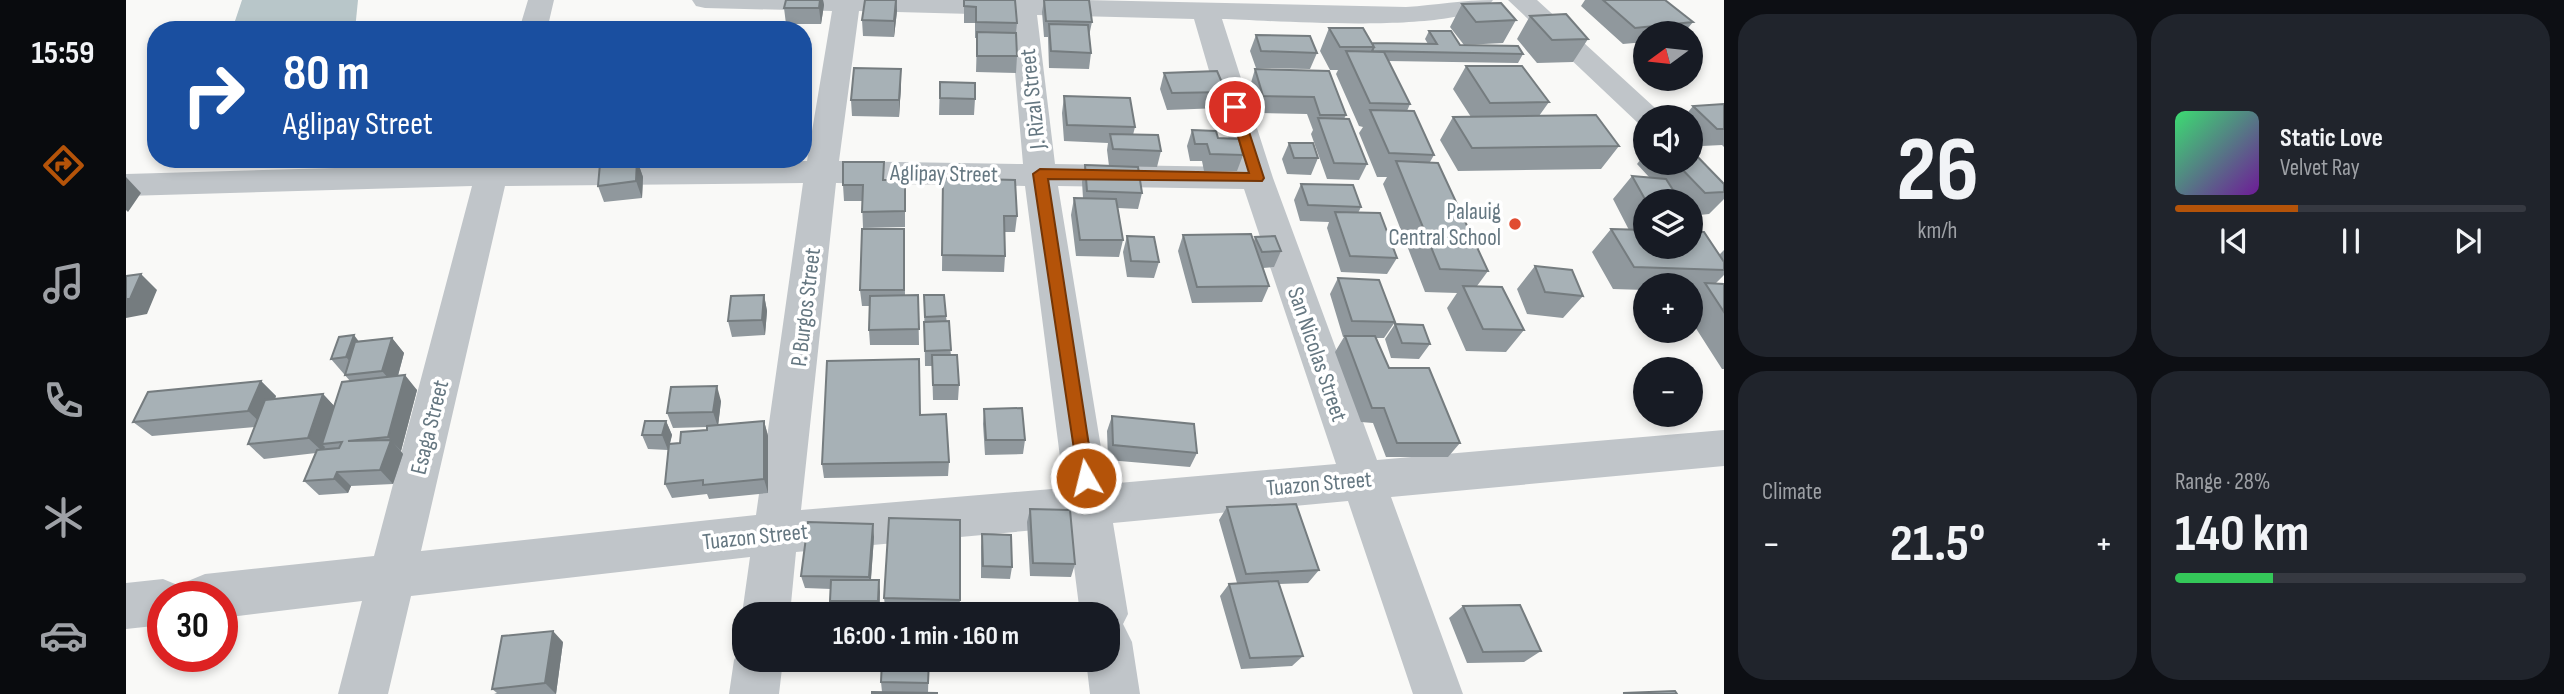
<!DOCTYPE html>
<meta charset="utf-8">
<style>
body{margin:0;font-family:"Sofia Sans Condensed",sans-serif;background:#20242c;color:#f1f3f6;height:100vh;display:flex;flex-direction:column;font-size:26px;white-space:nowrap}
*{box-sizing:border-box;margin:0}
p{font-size:23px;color:#9ea1a6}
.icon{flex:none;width:38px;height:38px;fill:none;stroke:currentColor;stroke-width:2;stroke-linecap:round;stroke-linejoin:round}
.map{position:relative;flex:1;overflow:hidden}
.sheet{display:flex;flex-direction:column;gap:14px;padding:14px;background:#0d0f14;width:840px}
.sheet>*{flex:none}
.top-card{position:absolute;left:21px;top:21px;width:665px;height:147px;border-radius:28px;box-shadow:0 4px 10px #0003;background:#1a4fa0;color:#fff;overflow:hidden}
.needle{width:46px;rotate:255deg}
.tools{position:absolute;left:1507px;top:21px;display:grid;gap:14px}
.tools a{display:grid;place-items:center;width:70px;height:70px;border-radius:50%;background:#171b24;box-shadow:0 4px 10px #0003;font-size:35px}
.speed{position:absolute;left:21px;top:581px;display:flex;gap:14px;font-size:35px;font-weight:700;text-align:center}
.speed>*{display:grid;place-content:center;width:91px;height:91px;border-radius:50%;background:#171b24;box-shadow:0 4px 10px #0003;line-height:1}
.speed .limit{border:10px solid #d22;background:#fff;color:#111}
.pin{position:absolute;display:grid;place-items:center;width:60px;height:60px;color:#fff;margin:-30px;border:4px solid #fff;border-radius:50%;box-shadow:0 2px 7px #0007}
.me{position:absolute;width:77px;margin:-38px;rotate:352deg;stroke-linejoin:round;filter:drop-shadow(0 0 5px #0008)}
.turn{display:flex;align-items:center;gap:24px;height:147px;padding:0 21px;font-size:32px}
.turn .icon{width:91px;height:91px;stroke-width:2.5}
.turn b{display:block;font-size:49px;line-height:60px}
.big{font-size:52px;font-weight:700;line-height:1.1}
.sheet .card{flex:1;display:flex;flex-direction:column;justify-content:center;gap:10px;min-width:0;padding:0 24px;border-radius:28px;background:#20242c}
.sheet .dial{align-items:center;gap:0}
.dial b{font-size:91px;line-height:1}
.song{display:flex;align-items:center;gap:21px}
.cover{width:84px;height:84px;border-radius:10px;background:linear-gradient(135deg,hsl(140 70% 55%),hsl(280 70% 35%))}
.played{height:7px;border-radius:4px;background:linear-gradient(90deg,#b45309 35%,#363941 35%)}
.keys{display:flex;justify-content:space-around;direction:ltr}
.heat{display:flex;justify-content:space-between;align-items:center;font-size:38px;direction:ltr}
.charge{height:10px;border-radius:5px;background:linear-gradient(90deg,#34c759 28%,#363941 0)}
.sheet .tiles{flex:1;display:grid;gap:14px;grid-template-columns:repeat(2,1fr)}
.trip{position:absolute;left:606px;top:602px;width:388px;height:70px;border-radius:28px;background:#171b24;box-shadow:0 4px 10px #0003;font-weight:700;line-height:70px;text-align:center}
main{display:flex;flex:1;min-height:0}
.tab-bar{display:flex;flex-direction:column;width:126px;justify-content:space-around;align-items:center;background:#090b0e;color:#9ea1a6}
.tab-bar .icon{width:49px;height:49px}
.tab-bar .on{color:#b45309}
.tab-bar b{font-size:32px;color:#f1f3f6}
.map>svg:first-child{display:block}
.water{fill:#b8c6c9}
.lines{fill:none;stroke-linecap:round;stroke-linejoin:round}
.minor{fill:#c0c5c9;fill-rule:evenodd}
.wall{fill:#90989d}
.shaded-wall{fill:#757c7f}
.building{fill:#a7b1b6;stroke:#757c7f;stroke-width:2}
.route{fill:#b45309;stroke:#753606;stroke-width:2}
.poi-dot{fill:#e04c31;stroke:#fff;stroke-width:2.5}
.labels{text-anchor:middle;stroke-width:7;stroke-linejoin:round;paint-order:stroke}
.street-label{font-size:23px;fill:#657781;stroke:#fff}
.poi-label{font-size:23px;fill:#657781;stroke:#fff;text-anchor:end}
</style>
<main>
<nav class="tab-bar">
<b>15:59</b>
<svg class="icon on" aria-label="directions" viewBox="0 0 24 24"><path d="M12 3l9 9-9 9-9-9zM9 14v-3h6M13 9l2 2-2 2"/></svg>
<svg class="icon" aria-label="music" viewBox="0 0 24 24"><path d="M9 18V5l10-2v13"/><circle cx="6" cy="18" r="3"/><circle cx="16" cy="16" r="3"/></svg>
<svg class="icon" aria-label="phone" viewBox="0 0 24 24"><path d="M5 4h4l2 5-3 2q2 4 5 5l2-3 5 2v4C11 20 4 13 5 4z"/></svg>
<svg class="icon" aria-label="climate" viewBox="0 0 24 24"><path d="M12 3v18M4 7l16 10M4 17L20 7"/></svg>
<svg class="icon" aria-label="car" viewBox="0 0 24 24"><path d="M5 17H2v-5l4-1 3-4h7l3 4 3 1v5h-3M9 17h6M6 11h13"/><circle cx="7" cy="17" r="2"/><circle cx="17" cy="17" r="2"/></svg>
</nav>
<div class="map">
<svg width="1598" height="694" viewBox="0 0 1598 694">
<rect width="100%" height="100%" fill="#f9f9f7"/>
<path class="water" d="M116 0H232L229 30H106Z"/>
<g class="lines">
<path class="minor" d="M402 0H428L421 30H393Z
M566 0H958L1280 7C1310 5 1337 0 1367 0 1342 36 1143 20 1096 19L1147 178 1251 460 1598 430V466L1265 497 1337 694H1287L1222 501 987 523 1002 614 997 624 1006 642 1014 694H964L960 660H982V614H954L943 527 670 552 664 614H618V618L616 614 624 557 285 596 262 694H212L236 601 96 618V597H37V625L0 629V583L37 579 54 586 57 594 62 581 79 574 248 556 346 186 0 196V174L352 164 353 159H385L384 164 681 161 706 11 579 8 570 6ZM733 11 884 15 897 164 713 161ZM911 15 1068 19 1111 167 929 164ZM677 183 630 515 295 551 379 186ZM710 183 899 186 938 488 675 510ZM932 186 1118 189 1210 464 981 484Z
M1382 0H1411L1539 117H1519V125L1513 124Z
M618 642V660H657L653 694H603L608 660Z"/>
</g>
<path class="wall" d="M660 0H697L698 5 695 24H660L658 8Z
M739 0H771V11L768 37 737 36 736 20Z
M838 0 891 23 890 33 891 56 890 73 850 72 851 38H849V23H838Z
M918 0H963L966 22 963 36 965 53 963 69 923 68 922 37H918L916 12Z
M1459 0H1539L1567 22 1558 33H1519V42L1497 44 1455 6Z
M1336 4 1390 20 1377 43 1338 45 1324 27Z
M1404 16 1462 39 1447 62 1411 63 1391 39Z
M1203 28 1246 43 1302 44 1299 39 1303 31 1334 45 1397 54 1392 63 1262 61 1284 104 1281 111 1308 155 1304 162 1362 271 1351 286 1398 330 1380 352 1340 351 1321 308 1331 293 1299 292 1257 184 1261 177H1251L1233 133 1237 127 1233 126 1210 74 1212 70H1204L1194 51Z
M1130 35 1191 53 1184 69 1130 68 1124 51Z
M1340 66 1423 102 1413 116 1493 146 1475 169 1332 171 1314 140 1327 117H1345L1327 89Z
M1129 69 1203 71 1220 115 1218 119 1241 164 1233 180 1201 179 1185 134 1187 130 1181 114 1131 113 1124 86Z
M1038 73 1100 92 1095 108 1041 110 1034 89Z
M814 82 849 99 848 115H813Z
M775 85 773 117 726 116 725 100Z
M938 96 1009 127 1007 135 1035 151 1031 167 983 166 981 150 982 143 938 141 936 113Z
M1598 104V147L1596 145 1576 146 1564 134V117H1558L1567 106Z
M1066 130 1092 138 1117 155 1111 171H1078L1076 161H1064L1061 146Z
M1163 143 1192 158 1185 175 1161 174 1156 159Z
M1519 154V163H1564L1598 184V199L1583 214 1564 216V201H1519V247L1593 255 1598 250V275L1589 284H1598V369H1596L1564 319V298L1570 292H1564V285H1519V290L1487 289 1466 252 1485 229 1503 230 1487 199 1506 176 1523 177 1511 164Z
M511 160 517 177 516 198 478 202 472 186Z
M959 165 1016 193 1012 209 992 208 997 240 993 257 950 256 945 215 948 198H957L956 182Z
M817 178 891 216 889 232H878L879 256 878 272 816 271Z
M758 180H779V227L737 228 736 201H718L717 185Z
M1175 184 1235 207 1232 213 1271 258 1261 274 1215 272 1201 228 1203 222 1174 221 1168 200Z
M778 229 779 295H792L793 345H744L743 330 744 306H736L734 290Z
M1057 235 1128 241 1129 237 1155 251 1148 267 1137 268 1143 286 1136 302 1066 303 1052 251Z
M1001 236 1033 262 1028 278 1001 277 997 252Z
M1409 266 1457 296 1437 318 1401 314 1391 289Z
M1212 278 1269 322 1258 338H1250L1263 368 1334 443 1322 457H1260L1247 423 1235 422 1209 352 1218 337H1217L1204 294Z
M638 295 641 311 639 335 606 337 602 321Z
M798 295 820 316 825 355 833 385 832 400H807L806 366H799Z
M1269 324 1304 344 1293 359 1265 358 1259 339Z
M266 338 278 353 272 376 291 390 275 451 277 454 267 484 225 486 222 493 193 495 178 481 190 453 138 459 122 444 129 427 26 436 7 422 135 381 150 396 149 399 197 394 208 406 224 381 205 359 232 341Z
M595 401 592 425 638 421 642 436V493L583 499 581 494 546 498 539 484 542 450 522 449 516 435 540 421 546 435 544 444 554 443 581 430V427L547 428 541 413Z
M858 409 899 440 897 454 859 455 857 424Z
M794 415 823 462 822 476 698 478 696 464Z
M986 416 1071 453 1064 467 982 460 981 431Z
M1101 507 1193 570 1182 583 1153 584 1177 656 1166 666 1115 669 1094 596 1103 584 1111 583 1093 520Z
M904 509 949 564 945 577 904 576 901 522Z
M856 534 886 567 884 579 855 578V547Z
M748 537 745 580H753L754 605 759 606 758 598 834 600 833 612 789 611 707 613 704 601 705 589 679 588 675 576Z
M1337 606 1415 651 1398 662 1341 663 1323 618Z
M437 642 430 694H368L371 693 366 689Z
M803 660 802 693 756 692 755 682Z"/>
<path class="shaded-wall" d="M694 0H697L698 5 695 24 693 8Z
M770 0 771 11 768 37V21Z
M775 69V85L773 117V100Z
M511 160 517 177 516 198 510 181Z
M0 177 15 193 2 212 0 210Z
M15 274 31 290 21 314 0 318V299Z
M638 295 641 311 639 335 636 320Z
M228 335 240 351 233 372 220 357Z
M266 338 278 353 269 386 256 371Z
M279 375 291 390 275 451 262 437Z
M135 381 150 396 138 426 122 411Z
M591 386 595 401 592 427 587 412Z
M197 394 211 409 196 444 199 447 197 452 182 438Z
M540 421 546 435 542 450 536 435Z
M638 421 642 436V493L638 479Z
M265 440 277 454 267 484 254 470Z
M211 472 225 486 222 493 208 479Z
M747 524 748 537 744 590 743 577Z
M753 580 754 592 753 613 752 601Z
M427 631 437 642 430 694 419 683Z"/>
<path class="building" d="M660 0H694L693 8H658Z
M739 0H770L768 21 736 20Z
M838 0H889L891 23 850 22V7L838 6Z
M918 0H963L966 22 920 21Z
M1477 0H1539L1567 22 1509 28Z
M1375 3 1390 20 1350 22 1336 4Z
M1440 14 1462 39 1426 40 1404 16Z
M923 24 962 25 965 53 925 51Z
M1203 28H1237L1248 47H1214Z
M1303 31H1325L1334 45 1392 46 1397 54 1246 51 1248 47 1246 43 1311 44Z
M851 32 890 33 891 56H851Z
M1130 35 1184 36 1191 53 1135 51Z
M1220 51 1258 52 1284 104 1244 103Z
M1340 66H1396L1423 102 1364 103Z
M728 68 775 69 773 100H725Z
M1129 69 1203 71 1220 115H1194L1188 97 1137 96Z
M1091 71 1100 92 1046 93 1038 73Z
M814 82 849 83V99L814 98Z
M938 96 1004 98 1009 127 941 125Z
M1598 104V129H1591L1567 106Z
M1244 110 1288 111 1308 155 1263 153Z
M1470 115 1493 146 1346 148 1327 117Z
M1192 118 1223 119 1241 164 1208 163Z
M1066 130 1090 131 1092 138 1113 139 1117 155 1084 154 1081 144H1069Z
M984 134 1032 135 1035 151 987 149Z
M1163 143H1187L1192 158H1168Z
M1564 149 1598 184V192L1579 193 1550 163H1564Z
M511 160 510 181 472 186 474 164Z
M1270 161 1312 163 1362 271 1314 269Z
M717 162H758L757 180H779V211L736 212 737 185H717Z
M959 165 1012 167 1016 193 961 191Z
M1506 176 1540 179 1554 201H1520Z
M817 178 889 180 891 216H878L879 256 816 255Z
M1175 184 1227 185 1235 207 1182 205Z
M948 198 990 199 997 240H954Z
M1209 212 1254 213 1271 258 1224 256Z
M736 229H778V290H734Z
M1485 229 1519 230V247H1564V232H1578L1598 262V270L1508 267Z
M1125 234 1143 286 1071 287 1057 235Z
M1001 236 1028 237 1033 262 1005 261Z
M1149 236 1155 251 1136 252 1129 237Z
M1409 266 1446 270 1457 296 1419 292Z
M15 274 4 299H0V276Z
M1212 278 1253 280 1269 322 1226 321Z
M1579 283 1598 284V312Z
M1337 286 1376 287 1398 330 1357 329Z
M638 295 636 320 602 321 605 296Z
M792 295 793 329 743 330 744 296Z
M798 295H818L820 316 799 317Z
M823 321 825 350 799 351 798 322Z
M1269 324 1297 325 1304 344 1276 343Z
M228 335 220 357 205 359 213 337Z
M1219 336H1249L1263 368H1303L1334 443H1271L1258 408H1246Z
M266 338 256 371 219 375 229 342Z
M806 355H831L833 385H807Z
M793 359 794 415 820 414 823 462 696 464 701 361Z
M279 375 262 437 222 441 265 440 254 470 211 472 208 479 178 481 191 450 213 448 216 442 196 444 216 382Z
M135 381 122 411 7 422 22 392Z
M591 386 587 412 541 413 545 387Z
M197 394 182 438 122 444 139 400Z
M896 408 899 440H860L858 409Z
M986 416 1068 424 1071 453 987 445Z
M519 421H540L536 435H516Z
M638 421V479L577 485V480L539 484 543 444 554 443 555 432 581 430V426Z
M1170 504 1193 570 1120 574 1101 507Z
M904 509 944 510 949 564 907 563Z
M763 518 834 520V600L758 598Z
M682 522 747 524 743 577 675 576Z
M856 534 885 535 886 567 857 566Z
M705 580H753L752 601H704Z
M1152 581 1177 656 1124 658 1103 584Z
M740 605 789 606V614H740Z
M1394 605 1415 651 1357 652 1337 606Z
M427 631 419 683 366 689 376 636Z
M756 660H803L802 683 755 682Z
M1549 691 1551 694 1497 693Z
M746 692 811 693V694H746Z"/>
<path class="route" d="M1105 104 1115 107 1138 178 1136 181 922 179 968 478 966 483H953L907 174 914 169 1123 173 1103 107Z"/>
<circle class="poi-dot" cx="1389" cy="224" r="7"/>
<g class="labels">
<g class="street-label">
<text transform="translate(906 99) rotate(-96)" y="8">J. Rizal Street</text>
<text transform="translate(818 173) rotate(1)" y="8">Aglipay Street</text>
<text transform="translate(679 307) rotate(-83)" y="8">P. Burgos Street</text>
<text transform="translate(1192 354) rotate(71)" y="8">San Nicolas Street</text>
<text transform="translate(303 427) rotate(-76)" y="8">Esaga Street</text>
<text transform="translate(1193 483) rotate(-5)" y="8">Tuazon Street</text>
<text transform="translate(629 536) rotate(-6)" y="8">Tuazon Street</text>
</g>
<g class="poi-label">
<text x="1375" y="219">Palauig<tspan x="1375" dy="26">Central School</tspan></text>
</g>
</g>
</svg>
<div class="tools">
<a><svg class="needle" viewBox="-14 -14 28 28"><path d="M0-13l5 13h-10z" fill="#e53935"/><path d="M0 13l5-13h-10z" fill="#9ea1a6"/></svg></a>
<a><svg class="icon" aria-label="sound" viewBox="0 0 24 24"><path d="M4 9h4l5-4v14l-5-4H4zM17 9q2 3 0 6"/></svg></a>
<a><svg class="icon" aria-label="layers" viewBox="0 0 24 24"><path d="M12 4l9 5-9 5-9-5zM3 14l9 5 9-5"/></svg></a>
<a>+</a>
<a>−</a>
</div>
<div class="speed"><div class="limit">30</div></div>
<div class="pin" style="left:1109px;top:107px;background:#d93025"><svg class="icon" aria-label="arrive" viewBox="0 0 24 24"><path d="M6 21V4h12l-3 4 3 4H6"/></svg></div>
<svg class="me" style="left:960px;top:478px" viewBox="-20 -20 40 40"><circle r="17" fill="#b45309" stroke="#fff" stroke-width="3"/><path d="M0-11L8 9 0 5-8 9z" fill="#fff"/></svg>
<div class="trip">16:00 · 1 min · 160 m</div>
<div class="top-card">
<div class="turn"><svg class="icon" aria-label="right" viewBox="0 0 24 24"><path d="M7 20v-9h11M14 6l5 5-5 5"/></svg><div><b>80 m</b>Aglipay Street</div></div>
</div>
</div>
<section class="sheet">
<div class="tiles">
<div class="card dial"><b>26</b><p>km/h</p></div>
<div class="card">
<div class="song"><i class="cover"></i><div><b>Static Love</b><p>Velvet Ray</p></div></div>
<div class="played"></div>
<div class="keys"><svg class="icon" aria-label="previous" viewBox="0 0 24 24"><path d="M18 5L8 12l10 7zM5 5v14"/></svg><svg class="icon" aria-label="pause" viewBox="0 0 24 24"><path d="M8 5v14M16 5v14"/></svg><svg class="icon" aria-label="next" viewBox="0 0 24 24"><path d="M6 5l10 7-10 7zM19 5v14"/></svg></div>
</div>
<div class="card"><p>Climate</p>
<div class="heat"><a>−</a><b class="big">21.5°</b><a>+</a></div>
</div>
<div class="card"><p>Range · 28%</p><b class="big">140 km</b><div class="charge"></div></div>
</div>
</section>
</main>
